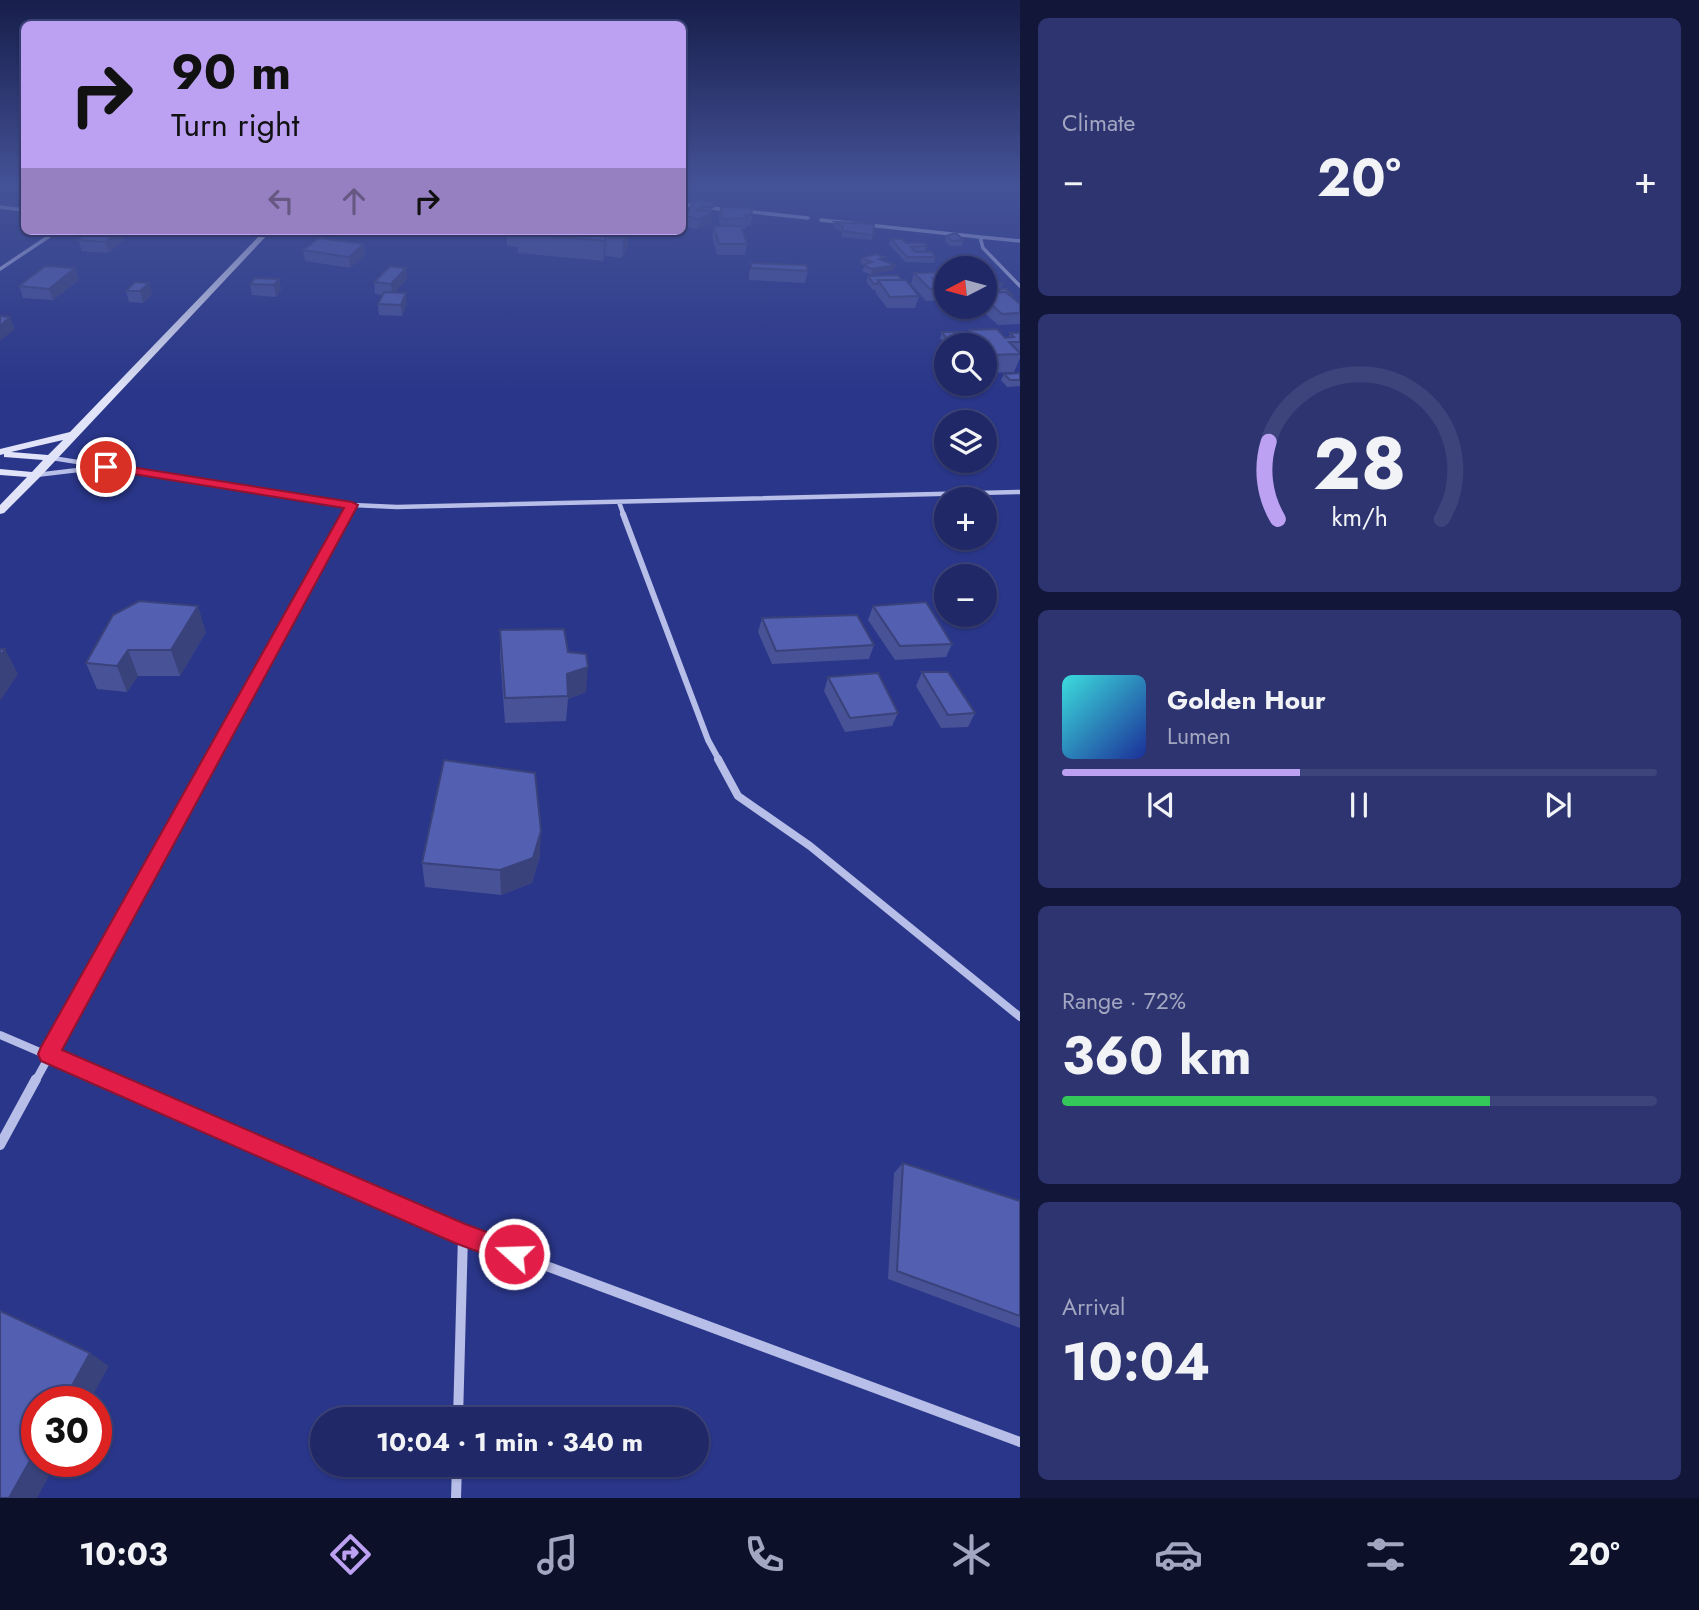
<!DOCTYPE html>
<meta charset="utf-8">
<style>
body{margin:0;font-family:Jost,sans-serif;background:#2d3470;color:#f1f3f6;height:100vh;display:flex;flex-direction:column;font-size:26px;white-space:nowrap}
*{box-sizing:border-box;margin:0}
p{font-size:23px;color:#a2a6c0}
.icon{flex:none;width:38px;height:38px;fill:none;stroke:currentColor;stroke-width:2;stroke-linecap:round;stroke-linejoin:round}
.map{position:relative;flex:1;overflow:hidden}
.sheet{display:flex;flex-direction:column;gap:18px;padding:18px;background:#121639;width:679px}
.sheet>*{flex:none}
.top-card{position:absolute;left:21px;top:21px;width:665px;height:214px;border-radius:10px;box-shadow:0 2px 5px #0004,0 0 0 2px #3d447b;background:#bca0f2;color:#111;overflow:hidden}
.needle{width:46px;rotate:264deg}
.tools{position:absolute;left:934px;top:256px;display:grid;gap:14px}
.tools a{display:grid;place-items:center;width:63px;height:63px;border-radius:50%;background:#202867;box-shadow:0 2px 5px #0004,0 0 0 2px #3d447b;font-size:35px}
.speed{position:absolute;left:21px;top:1386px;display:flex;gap:14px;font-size:35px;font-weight:700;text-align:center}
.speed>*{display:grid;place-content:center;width:91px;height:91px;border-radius:50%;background:#202867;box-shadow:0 2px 5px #0004,0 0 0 2px #3d447b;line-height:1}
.speed .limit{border:10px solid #d22;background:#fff;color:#111}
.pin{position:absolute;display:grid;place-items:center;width:60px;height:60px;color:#fff;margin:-30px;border:4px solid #fff;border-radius:50%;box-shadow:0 2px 7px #0007}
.me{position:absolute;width:77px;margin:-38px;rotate:290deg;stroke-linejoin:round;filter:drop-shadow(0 0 5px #0008)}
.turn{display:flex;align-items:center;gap:24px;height:147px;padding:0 35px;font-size:32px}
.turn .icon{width:91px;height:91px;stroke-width:2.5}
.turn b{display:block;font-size:49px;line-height:60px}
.lanes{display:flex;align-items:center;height:66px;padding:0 35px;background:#0003;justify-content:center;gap:35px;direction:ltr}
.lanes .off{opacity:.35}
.big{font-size:52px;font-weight:700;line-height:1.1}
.sheet .card{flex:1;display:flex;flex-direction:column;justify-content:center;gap:10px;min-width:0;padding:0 24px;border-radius:10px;background:#2d3470}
.sheet .dial{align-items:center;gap:0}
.dial svg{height:182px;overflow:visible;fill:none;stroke:#3d447b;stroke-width:7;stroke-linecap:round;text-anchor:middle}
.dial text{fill:#f1f3f6;stroke:none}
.song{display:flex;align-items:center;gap:21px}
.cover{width:84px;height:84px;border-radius:10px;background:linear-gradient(135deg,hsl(180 70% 55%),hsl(230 70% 35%))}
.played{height:7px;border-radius:4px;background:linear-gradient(90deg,#bca0f2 40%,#3d447b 40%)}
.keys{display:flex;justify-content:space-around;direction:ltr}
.heat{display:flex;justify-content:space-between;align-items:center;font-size:38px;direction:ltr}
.charge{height:10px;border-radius:5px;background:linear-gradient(90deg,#34c759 72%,#3d447b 0)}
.trip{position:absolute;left:310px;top:1407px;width:399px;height:70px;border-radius:35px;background:#202867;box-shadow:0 2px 5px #0004,0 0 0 2px #3d447b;font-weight:700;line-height:70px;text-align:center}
.dock{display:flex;height:112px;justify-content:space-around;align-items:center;background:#0d1029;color:#a2a6c0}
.dock .icon{width:49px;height:49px}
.dock .active{color:#bca0f2}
.dock b{font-size:32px;color:#f1f3f6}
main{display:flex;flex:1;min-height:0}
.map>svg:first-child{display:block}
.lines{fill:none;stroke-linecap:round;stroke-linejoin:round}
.street-far4{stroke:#b7bee8;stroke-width:3.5}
.street-far3{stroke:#b7bee8;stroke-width:4.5}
.street-far2{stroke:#b7bee8;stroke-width:6}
.street-far1{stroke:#b7bee8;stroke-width:8}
.street{stroke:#b7bee8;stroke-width:10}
.secondary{fill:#e1e4f8;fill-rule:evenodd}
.wall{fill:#475297}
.shaded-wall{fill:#3a427b}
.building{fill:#535fb0;stroke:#3a427b;stroke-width:2}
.route{fill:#e11d48;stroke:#92132f;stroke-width:2}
</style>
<main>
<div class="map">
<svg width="1020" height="1498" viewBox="0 0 1020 1498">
<rect width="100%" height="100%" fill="#2a3689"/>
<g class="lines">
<path class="street-far4" d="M682 204 727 210
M0 207 24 210
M742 211 808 218
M821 220 980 237
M1020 241 980 237 983 248 1020 286
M0 269 57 231"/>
<path class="street-far3" d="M52 458 352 505 397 507 1020 492
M36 475 95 468
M619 502 624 516
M346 516 352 505"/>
<path class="street-far2" d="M623 514 708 740 719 760
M212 760 347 514"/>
<path class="street-far1" d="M718 759 738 796 810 846 1020 1017
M0 1035 105 1080
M36 1080 213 759"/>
<path class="street" d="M101 1079 463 1235 1020 1442
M0 1145 36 1079
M458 1419 463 1235
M456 1498 457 1465"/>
<path class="secondary" d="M264 231H271L40 477 4 513 0 514V505L27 477 0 475V469L32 472 43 460 4 457V454L0 455V449L70 432ZM63 440 48 455 11 452Z"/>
</g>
<path class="wall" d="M694 201 713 207 711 223 698 229 682 226V212L689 211Z
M721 207 752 215 751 226H746V229H742L747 244 745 255H717L712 236 714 226H720L719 217Z
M835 222 873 235 872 240 841 237 842 232 834 227Z
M507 231H629L627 246 622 258 605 256 603 261 518 253V247L507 246Z
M946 236 963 240 962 246H950L945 241Z
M891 239 906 243 927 246 925 252 935 257 934 263 905 262 889 244Z
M78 240H124L108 253 82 251Z
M364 244 365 255 350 268 305 261 303 250Z
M862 258 884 261 893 270 871 275 862 271 865 265 860 263Z
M751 263 808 271 805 283 749 280V274Z
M75 268 79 280 53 300 23 298 19 286Z
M947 272V300L926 301 911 284 914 273Z
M868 276 919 296 915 308H887L875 292 876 290H873L866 282Z
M279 279 281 290 276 297 252 295 250 284Z
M407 279 395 292 407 304 402 316 379 315 378 304 383 295 375 294 374 282Z
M987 279 1002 284 1000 289 1013 295 1012 298 1020 304V324L998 325 977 306H985V293H996L997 290H991L985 285Z
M135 282 152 294 143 303 129 302 126 291Z
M969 330 1005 338H1009L1010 333H1020V358L1014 372 986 373 985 345H964L965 342H959L958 345H947V347L940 338 942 332 968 335Z
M1020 373V386L1007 387 1001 380 1004 374Z
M873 606 952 644 946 657 895 660 868 620Z
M113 615 206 632 180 676H138L127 692 97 689 86 663Z
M762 618 874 645 869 659 772 664 758 632Z
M500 630 568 652 586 692 568 699 566 721 505 723 500 656Z
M922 672 975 713 968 727 941 728 916 686Z
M828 677 898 713 892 726 845 732 824 691Z
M540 856 532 883 501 895 425 887 422 863Z
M903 1163 1020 1201V1328L888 1279 894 1173Z"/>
<path class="shaded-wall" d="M712 212 711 223 698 229 699 219Z
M119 231H121L124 240 108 253 105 242Z
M626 231H629L627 246 622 258 623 237Z
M607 236 605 256 603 261 604 241Z
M364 244 365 255 350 268 349 257Z
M895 265 893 270 871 275 872 269Z
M75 268 79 280 53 300 49 289Z
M406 268 407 279 392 296 391 284Z
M279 279 281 290 276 297 274 285Z
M149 283 152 294 143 303 140 291Z
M406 293 407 304 402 316 401 305Z
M10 317 15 329 0 341V326Z
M198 606 206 632 180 676 171 650Z
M5 649 18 674 0 701V656Z
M128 650 138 676 127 692 117 666Z
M588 667 586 692 568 699 567 674Z
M541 831 540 856 532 883 501 895 500 870Z
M90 1353 109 1366 89 1402H63Z
M37 1448V1461H57L37 1498H9Z"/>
<path class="building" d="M694 201 713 202V207H701L696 210 712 212 699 219 682 215V212L689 211Z
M721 207 751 208 752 215H746L748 218 722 219Z
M835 222 874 224 873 235 842 231 843 227Z
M714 226H741L747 244H719Z
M91 231H119L105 242 78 240Z
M519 231H626L623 237 607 236 604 241 518 233Z
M956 233 963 240 952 241 946 236Z
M319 238 364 244 349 257 303 250Z
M891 239H902L906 243H924L927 246 911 247 915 252H932L935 257H907Z
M876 254 885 257 879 259 895 265 872 269 863 265 872 262 862 258Z
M751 263 806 265 808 271 751 268Z
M45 266 75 268 49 289 19 286Z
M390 266 406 268 391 284 374 282Z
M947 272V278L946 277 933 278 941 286 947 285V289H930L914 273Z
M898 275 902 280H878L877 284H874L868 276Z
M255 278 279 279 274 285 250 284Z
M987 279H995L1002 284 993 285Z
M878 280H906L919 296 890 297Z
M135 282 149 283 140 291H126Z
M997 289H1006L1013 295H1009L1006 292H1001Z
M384 292 406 293 401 305 378 304Z
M1006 292 1020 304V313L1002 314 985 299V293Z
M0 316 10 317 0 326Z
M997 329 1005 338 1014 337 1010 333H1020V342H1009L1020 353V354L992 355 985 348V345H975L968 338 975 337 969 330Z
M942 332H965L969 336H955L959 341 949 342Z
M1020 373V380H1010L1004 374Z
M139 601 198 606 171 650H128L117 666 86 663 113 615Z
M926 602 952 644 900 646 873 606Z
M857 615 874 645 776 651 762 618Z
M564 629 568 652 586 654 588 667 567 674 568 696 505 698 500 630Z
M0 649H5L0 656Z
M922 672H948L975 713 948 715Z
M878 673 898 713 850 718 828 677Z
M444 760 535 773 541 831 533 858 500 870 422 863Z
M903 1163 1020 1201V1316L897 1271Z
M0 1311 90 1353 63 1402H37V1448L9 1498H0Z"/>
<linearGradient id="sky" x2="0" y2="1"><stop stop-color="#171e4b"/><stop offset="0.47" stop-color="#445297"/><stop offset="1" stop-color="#445297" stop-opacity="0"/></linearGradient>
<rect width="1020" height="394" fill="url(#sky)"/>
<path class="route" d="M106 463 352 502 358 505 62 1050 465 1224 522 1245 525 1254 522 1262 514 1265 455 1243 41 1061 38 1054 41 1047 344 508 102 469 100 467Z"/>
</svg>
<div class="tools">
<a><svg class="needle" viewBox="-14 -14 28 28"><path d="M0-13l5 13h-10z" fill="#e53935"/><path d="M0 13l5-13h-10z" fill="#a2a6c0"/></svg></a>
<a><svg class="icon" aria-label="search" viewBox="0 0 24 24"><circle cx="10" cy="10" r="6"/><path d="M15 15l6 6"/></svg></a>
<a><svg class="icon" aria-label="layers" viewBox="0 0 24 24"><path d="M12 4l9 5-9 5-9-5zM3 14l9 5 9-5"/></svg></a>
<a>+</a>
<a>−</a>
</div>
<div class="speed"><div class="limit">30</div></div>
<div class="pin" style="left:106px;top:467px;background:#d93025"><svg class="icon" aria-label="arrive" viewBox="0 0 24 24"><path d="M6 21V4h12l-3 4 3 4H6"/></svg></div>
<svg class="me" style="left:514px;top:1254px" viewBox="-20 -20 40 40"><circle r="17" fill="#e11d48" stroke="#fff" stroke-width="3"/><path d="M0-11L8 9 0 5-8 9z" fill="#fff"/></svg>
<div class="trip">10:04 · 1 min · 340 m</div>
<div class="top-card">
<div class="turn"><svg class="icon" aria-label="right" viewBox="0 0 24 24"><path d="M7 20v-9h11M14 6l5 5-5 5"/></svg><div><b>90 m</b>Turn right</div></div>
<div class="lanes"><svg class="icon off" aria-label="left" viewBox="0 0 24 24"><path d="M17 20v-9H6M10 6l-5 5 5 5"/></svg><svg class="icon off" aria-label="ahead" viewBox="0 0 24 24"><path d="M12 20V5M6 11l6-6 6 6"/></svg><svg class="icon" aria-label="right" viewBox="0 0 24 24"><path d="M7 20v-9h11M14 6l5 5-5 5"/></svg></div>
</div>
</div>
<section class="sheet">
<div class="card"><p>Climate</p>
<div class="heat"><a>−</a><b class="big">20°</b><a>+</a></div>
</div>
<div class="card dial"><svg viewBox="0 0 100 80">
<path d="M14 69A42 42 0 1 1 86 69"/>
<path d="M14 69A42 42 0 0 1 10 35" stroke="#bca0f2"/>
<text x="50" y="56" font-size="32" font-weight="700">28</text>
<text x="50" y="72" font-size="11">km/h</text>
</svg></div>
<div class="card">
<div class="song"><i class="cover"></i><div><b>Golden Hour</b><p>Lumen</p></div></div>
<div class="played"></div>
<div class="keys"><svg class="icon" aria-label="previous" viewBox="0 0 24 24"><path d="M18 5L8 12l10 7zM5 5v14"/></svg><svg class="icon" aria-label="pause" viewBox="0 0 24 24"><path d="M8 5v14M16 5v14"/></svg><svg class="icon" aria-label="next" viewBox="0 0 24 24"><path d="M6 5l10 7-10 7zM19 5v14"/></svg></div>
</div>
<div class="card"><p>Range · 72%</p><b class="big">360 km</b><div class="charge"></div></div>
<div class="card"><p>Arrival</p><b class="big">10:04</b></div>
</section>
</main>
<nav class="dock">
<b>10:03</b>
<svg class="icon active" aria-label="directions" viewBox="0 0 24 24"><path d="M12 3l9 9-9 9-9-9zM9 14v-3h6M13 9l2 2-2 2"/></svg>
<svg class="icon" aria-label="music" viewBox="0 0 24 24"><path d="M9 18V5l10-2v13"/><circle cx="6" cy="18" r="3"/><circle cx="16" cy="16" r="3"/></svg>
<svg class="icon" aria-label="phone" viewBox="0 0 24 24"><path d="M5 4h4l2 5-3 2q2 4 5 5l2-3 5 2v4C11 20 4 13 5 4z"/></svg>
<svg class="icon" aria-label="climate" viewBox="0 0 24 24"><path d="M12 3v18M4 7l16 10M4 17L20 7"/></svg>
<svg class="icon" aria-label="car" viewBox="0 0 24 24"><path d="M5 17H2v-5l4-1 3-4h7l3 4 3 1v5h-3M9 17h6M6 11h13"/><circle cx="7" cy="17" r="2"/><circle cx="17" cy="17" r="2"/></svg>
<svg class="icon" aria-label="filters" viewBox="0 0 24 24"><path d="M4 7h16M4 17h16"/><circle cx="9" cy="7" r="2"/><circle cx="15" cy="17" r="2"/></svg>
<b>20°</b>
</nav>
